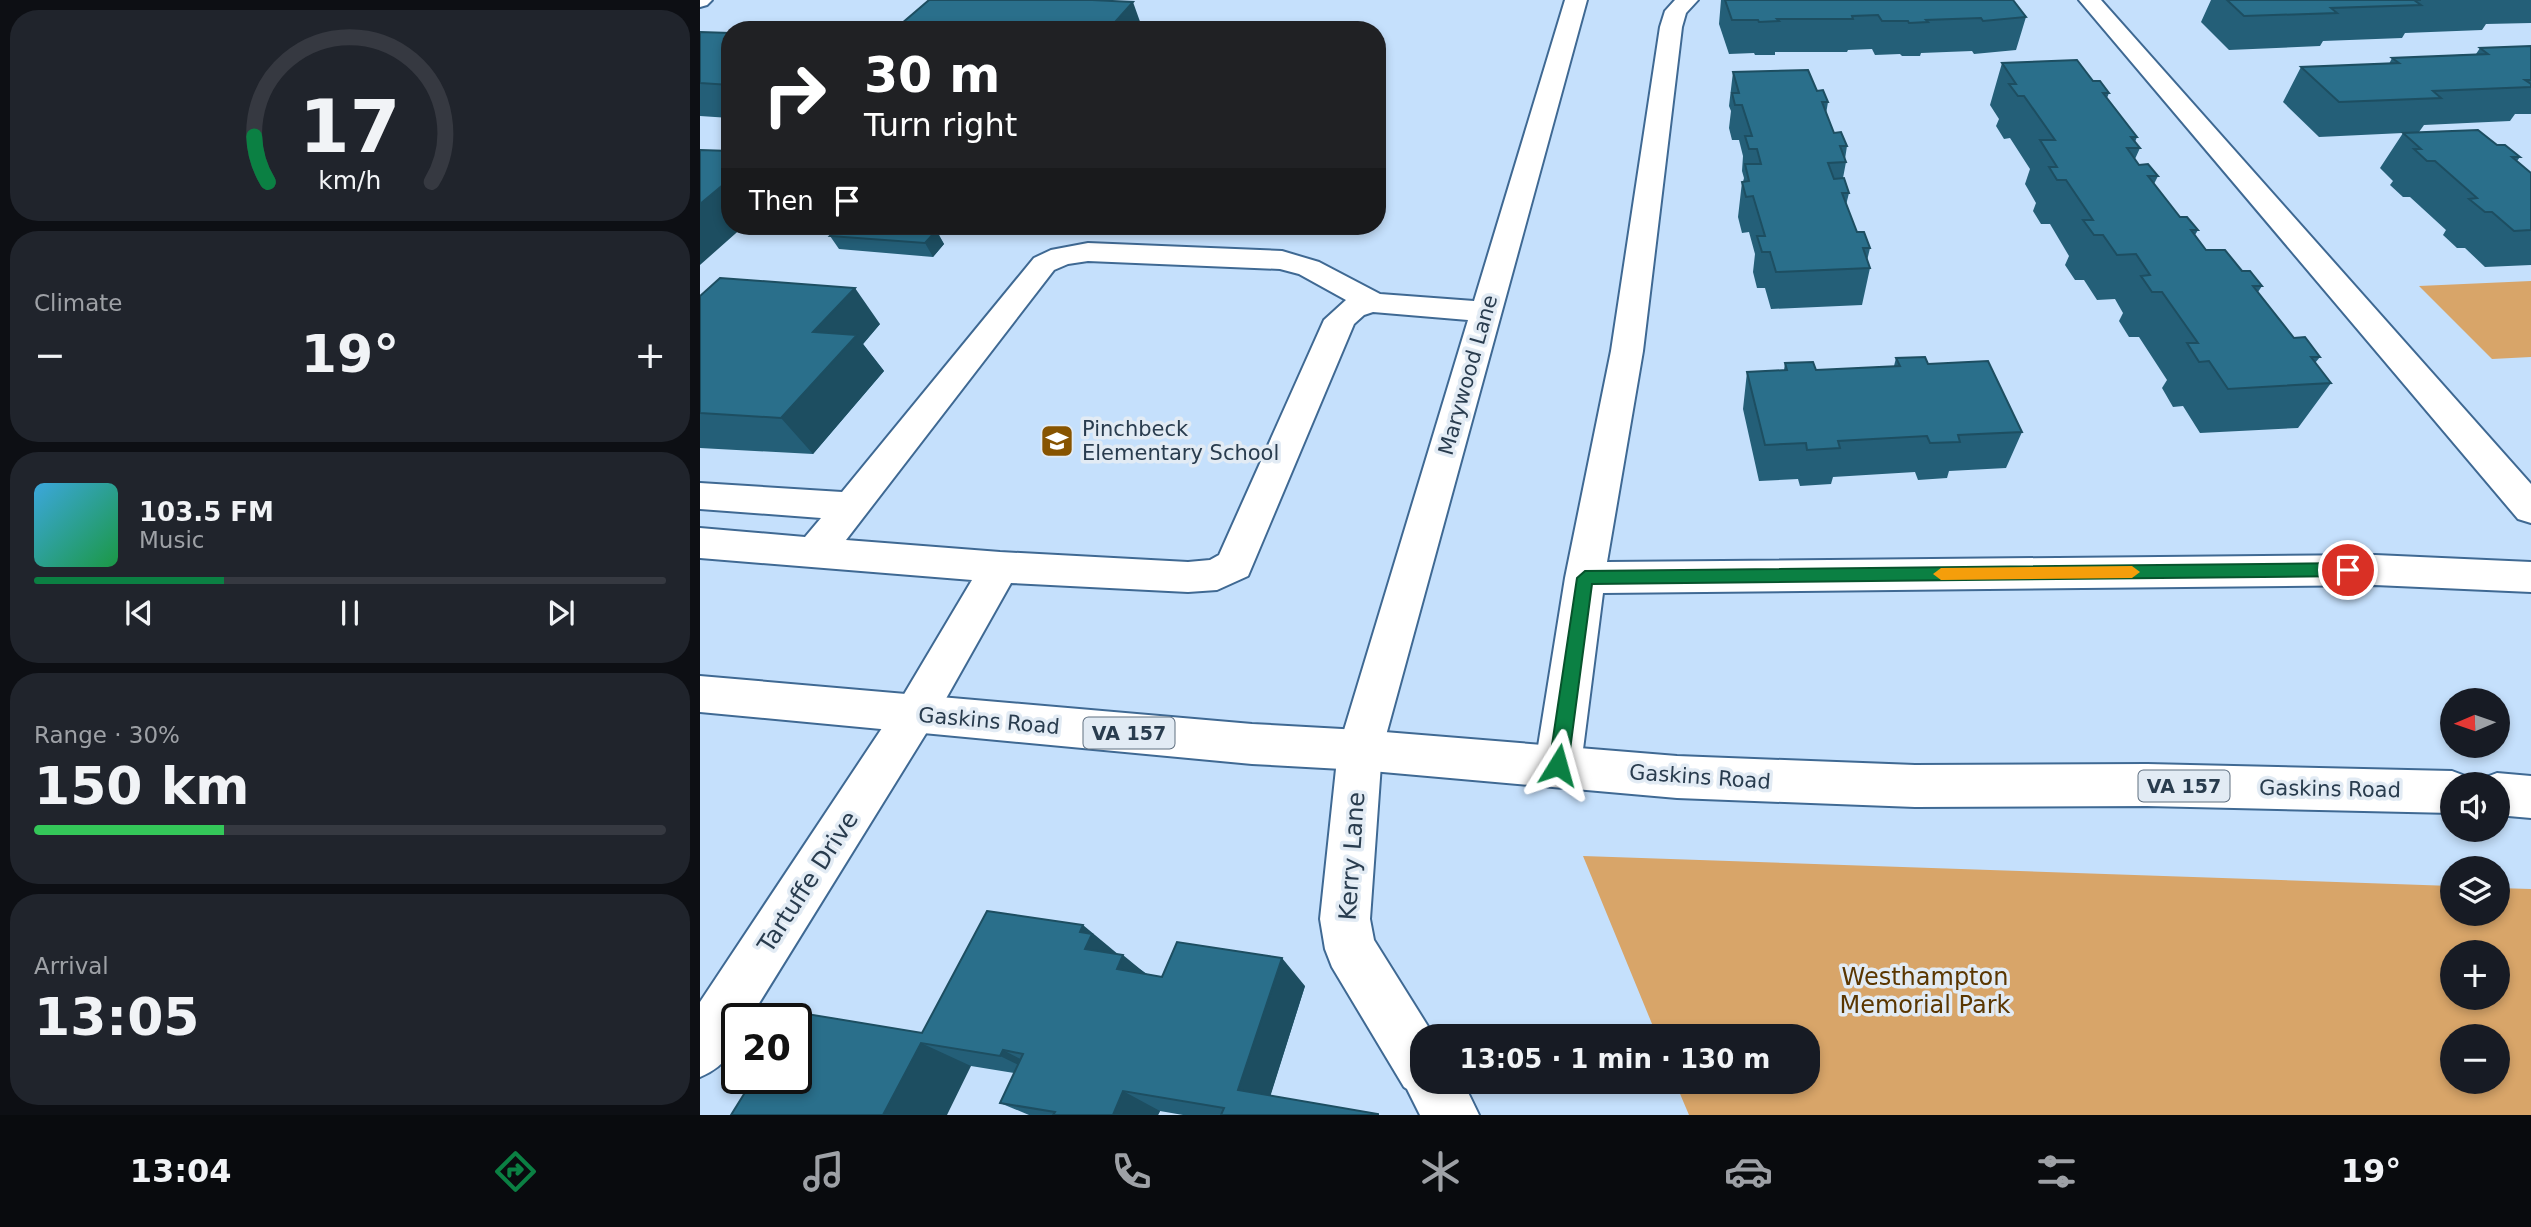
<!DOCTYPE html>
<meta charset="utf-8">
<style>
body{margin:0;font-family:"DejaVu Sans",sans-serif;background:#20242c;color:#f1f3f6;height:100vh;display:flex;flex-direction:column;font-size:26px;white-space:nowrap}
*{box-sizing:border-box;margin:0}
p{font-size:23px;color:#9ea1a6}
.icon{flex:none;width:38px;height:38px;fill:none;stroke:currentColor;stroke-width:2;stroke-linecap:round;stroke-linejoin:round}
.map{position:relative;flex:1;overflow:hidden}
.drawer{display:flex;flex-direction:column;gap:10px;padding:10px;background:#0d0f14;width:700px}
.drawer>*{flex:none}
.hud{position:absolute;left:21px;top:21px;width:665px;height:214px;border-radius:28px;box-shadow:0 4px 10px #0003;background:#202124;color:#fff;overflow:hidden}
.needle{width:46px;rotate:268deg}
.tools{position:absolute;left:1740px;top:688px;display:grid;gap:14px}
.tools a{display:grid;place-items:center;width:70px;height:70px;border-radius:50%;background:#171b24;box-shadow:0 4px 10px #0003;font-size:35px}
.speed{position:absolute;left:21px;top:1003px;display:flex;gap:14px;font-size:35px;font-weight:700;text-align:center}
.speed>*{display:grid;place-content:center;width:91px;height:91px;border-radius:50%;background:#171b24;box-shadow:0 4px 10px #0003;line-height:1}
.speed .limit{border:4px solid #111;border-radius:10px;background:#fff;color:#111}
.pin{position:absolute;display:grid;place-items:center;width:60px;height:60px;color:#fff;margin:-30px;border:4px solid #fff;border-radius:50%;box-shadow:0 2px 7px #0007}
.me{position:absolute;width:77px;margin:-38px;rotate:8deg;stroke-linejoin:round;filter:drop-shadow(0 0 5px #0008)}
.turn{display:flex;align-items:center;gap:24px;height:147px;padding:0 28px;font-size:32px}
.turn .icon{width:91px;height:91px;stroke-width:2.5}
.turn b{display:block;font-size:49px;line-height:60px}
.then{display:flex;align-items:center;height:66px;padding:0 28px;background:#0003;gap:14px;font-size:26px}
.big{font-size:52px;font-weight:700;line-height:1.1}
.drawer .card{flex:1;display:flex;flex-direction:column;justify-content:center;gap:10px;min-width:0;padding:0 24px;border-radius:28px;background:#20242c}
.drawer .dial{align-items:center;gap:0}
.dial svg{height:182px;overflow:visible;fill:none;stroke:#363941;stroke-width:7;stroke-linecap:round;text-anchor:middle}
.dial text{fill:#f1f3f6;stroke:none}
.song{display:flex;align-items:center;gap:21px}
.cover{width:84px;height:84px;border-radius:10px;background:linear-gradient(135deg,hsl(200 70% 55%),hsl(140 70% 35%))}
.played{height:7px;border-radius:4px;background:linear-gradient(90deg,#0b8043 30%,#363941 30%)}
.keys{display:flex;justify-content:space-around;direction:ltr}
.heat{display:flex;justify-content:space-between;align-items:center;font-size:38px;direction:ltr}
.charge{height:10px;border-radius:5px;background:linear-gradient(90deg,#34c759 30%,#363941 0)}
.trip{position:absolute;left:710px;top:1024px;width:410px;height:70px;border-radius:28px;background:#171b24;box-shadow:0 4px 10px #0003;font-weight:700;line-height:70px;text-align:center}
.dock{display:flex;height:112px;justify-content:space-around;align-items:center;background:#090b0e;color:#9ea1a6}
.dock .icon{width:49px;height:49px}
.dock .on{color:#0b8043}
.dock b{font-size:32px;color:#f1f3f6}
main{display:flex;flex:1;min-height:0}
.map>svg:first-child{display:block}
.green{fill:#d8a569;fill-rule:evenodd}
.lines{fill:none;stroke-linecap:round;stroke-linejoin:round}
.minor-casing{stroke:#3f6993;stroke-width:4}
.major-casing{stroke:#3f6993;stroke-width:4}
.minor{fill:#fff;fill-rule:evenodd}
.major{fill:#fff;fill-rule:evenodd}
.wall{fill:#245f78}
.shaded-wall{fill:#1d4e61}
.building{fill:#2a6f8b;stroke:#1d4e61;stroke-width:2}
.route{fill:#0b8043;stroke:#07532c;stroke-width:2}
.slow{fill:#f59e0b}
.labels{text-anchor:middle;stroke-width:7;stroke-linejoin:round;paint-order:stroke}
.shield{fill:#e2ebf4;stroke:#607080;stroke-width:2}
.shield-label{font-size:19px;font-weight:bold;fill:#293c4e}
.street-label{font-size:21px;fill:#293c4e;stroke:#e2ebf4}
.poi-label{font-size:21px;fill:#293c4e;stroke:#e2ebf4;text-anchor:start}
.near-street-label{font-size:24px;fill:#293c4e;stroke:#e2ebf4}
.near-park-label{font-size:24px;fill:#5a3600;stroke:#e2ebf4}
</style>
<main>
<section class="drawer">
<div class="card dial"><svg viewBox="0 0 100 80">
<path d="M14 69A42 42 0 1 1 86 69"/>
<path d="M14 69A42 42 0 0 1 8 49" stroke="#0b8043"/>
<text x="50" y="56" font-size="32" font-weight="700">17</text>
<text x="50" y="72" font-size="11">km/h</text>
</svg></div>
<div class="card"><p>Climate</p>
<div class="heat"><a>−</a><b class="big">19°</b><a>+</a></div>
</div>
<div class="card">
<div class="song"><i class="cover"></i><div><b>103.5 FM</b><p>Music</p></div></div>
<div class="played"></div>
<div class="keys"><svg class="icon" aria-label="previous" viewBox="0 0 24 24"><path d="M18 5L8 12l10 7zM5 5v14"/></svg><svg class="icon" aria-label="pause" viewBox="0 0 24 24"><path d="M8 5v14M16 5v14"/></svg><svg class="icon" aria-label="next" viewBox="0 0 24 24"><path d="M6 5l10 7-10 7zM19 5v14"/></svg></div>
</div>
<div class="card"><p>Range · 30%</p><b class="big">150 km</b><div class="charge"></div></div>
<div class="card"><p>Arrival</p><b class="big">13:05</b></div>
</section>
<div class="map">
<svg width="1831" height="1115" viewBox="0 0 1831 1115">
<rect width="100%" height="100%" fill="#c5e0fc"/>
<path class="green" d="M1831 281V357L1792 359 1719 286Z
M883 856 1752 886V914H1797V888L1831 889V1115H989L975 1082H1108V1036H957ZM1752 952H1797V998H1752ZM1752 1036H1797V1082H1752Z"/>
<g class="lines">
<defs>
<path id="minor" d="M0 0H12L7 5 0 7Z
M865 0H887L682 750 670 919 674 940 734 1036H723V1082H763L779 1115H720L707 1089 704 1087 632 967 625 949 620 919 638 750 768 320 673 312 664 315 654 324 548 576 517 590 488 592 311 583 230 727 50 1018H37C37 1048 28 1065 0 1077V1002L200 701 272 580 0 558V528L105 537 121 518 0 509V483L142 492 334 258 351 250 388 243 582 251 619 262 680 294 774 301ZM388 261 580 269 599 274 646 300 624 320 519 555 510 560 488 562 300 552 146 540 354 270 368 264Z
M975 0H998L986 13 982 27 943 351 907 562 1675 555 1831 562V592L1675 585 903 593 881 765 874 779 858 785 842 779 835 765 865 578 911 351 960 27 965 11Z
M1379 0H1401L1831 484V523L1818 519Z"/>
<path id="major" d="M0 676 552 724 660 730 977 756 1215 765 1447 764 1752 771 1768 777 1771 784H1752V813L1447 806 1215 807 977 798 660 770 552 764 0 712Z
M1797 773 1831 776V818L1797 815V784H1779L1781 779Z"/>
</defs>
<use href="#minor" class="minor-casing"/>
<use href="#major" class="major-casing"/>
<use href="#minor" class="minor"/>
<use href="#major" class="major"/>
</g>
<path class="wall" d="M1021 0H1313L1326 17 1316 50 1274 54 1272 51 1221 53 1220 56H1202L1200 54 1175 55 1172 49 1148 50 1147 52H1075V55H1055L1054 53 1029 54 1019 24Z
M1511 0H1831V23L1786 24 1782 30 1705 33 1702 38 1623 41 1620 46 1529 50 1501 22Z
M0 32 30 33V118L0 116Z
M1831 46V114H1815L1810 121 1724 125 1719 132 1797 145 1820 157 1817 161 1831 173V265L1785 267 1765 248H1757L1743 235 1746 230 1710 197H1703L1690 185 1693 181 1680 168 1703 133 1619 137 1583 102 1601 67 1689 64 1692 58 1776 54 1780 48Z
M1302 63 1393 81 1409 93 1407 98 1437 137 1435 142 1440 148 1435 159 1439 165 1458 176 1454 184 1480 217 1498 230 1495 235 1506 250 1542 271 1562 286 1558 292 1594 338 1620 357 1615 363 1631 383 1598 428 1500 433 1483 406 1473 407 1462 388 1467 380 1439 337H1429L1419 321 1423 313 1415 299 1397 300 1384 280H1375L1365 265 1369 256 1350 224H1341L1333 211 1336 203 1325 184 1330 169 1310 138 1304 139 1296 126 1299 119 1290 105Z
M1033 72 1117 91 1128 102 1126 114 1134 133 1147 146 1145 159 1146 162 1143 178 1149 193 1146 205 1157 232 1170 248 1167 261 1170 268 1162 305 1071 309 1065 288H1057L1053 272 1055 254 1049 232 1042 233 1038 217 1042 182H1043L1044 178 1042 171 1043 156 1039 140H1032L1029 128 1031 111 1029 106Z
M141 226H264L256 235 238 233 244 244 233 257 139 249 130 236Z
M0 296 180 324 163 344 184 371 113 454 0 448Z
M1196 358 1228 364 1322 432 1306 468 1249 471 1247 478 1218 480 1215 472 1133 477 1131 484 1100 486 1098 479 1059 481 1043 409 1047 372 1084 370 1085 363 1116 370 1194 366Z
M418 954 447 974 462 977 605 986 570 1096 678 1114 679 1115H483L460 1111 458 1115H329L300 1103 314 1073 271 1066 31 1115 222 1033Z"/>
<path class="shaded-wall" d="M433 2 443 30H408Z
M30 179V226H44L0 265V204Z
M250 226H264L256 235Z
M236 231 244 244 233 257 225 243Z
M155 288 180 324 163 344 184 371 113 454 81 418 113 332Z
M383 925 419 955H423L457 983 423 974 385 949 380 932Z
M582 958 605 986 566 1110 538 1090Z
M221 1043 271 1066 247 1115H183Z
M303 1050 348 1073 345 1078 300 1056Z
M423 1091 460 1111 458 1115H413Z"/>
<path class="building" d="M229 0H392L433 2 408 30H194Z
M1025 0H1313L1326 17 1283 21 1281 18 1226 20 1228 22 1209 23 1208 21H1182L1178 15 1152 16 1153 19H1077L1079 21 1059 22 1058 20H1032Z
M1527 0H1721H1714L1721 5 1631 8 1637 13 1544 16Z
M0 32 30 33V85L0 83Z
M1831 46V80H1825L1831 84V87L1733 91 1741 98 1639 102 1601 67 1699 63 1692 58 1788 54 1780 48Z
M1377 60 1393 81H1400L1409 93H1403L1437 137H1431L1440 148H1427L1439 165 1448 164 1458 176H1448L1480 217H1487L1498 230H1491L1506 250H1525L1542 271H1550L1562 286H1553L1594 338 1605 337 1620 357H1611L1631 383 1528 389 1509 361 1499 362 1487 343H1498L1462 292H1452L1441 276 1450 275 1436 254 1417 255 1403 235H1394L1383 220H1393L1366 180H1357L1349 167H1357L1340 140H1355L1324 96H1318L1309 84H1316L1302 63Z
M1108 70 1117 91 1123 90 1128 102H1122L1134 133 1141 132 1147 146H1140L1146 162 1128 163 1134 179 1144 178 1149 193H1142L1157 232H1164L1170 248H1163L1170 268 1076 272 1070 252H1062L1057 236H1065L1053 196 1046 197 1042 182 1049 181 1045 164H1061L1057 149H1049L1045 136H1052L1042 105H1035L1032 93H1039L1033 72Z
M1778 130 1797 145H1805L1820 157H1812L1831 173V230L1814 231 1792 212H1785L1769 199 1777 198 1735 161H1727L1714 149H1721L1703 133Z
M0 150 30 151V179L0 204Z
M141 226H162L236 231 225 243 130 236Z
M20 278 155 288 113 332 157 335 81 418 0 413V296Z
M1225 357 1228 364 1288 361 1322 432 1258 435 1260 442 1230 443 1227 436 1138 441 1140 448 1107 450 1106 443 1065 445 1047 372 1087 370 1085 363 1113 362 1116 370 1200 366 1196 358Z
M287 911 383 925 380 932 392 934 385 949 423 955 417 969 462 977 477 942 582 958 538 1090 678 1114V1115H521L524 1108 423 1091 413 1115H353L355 1112 300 1103 323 1054 303 1050 300 1056 221 1043 183 1115H31L54 1078H96V1018H91L95 1012 222 1033Z"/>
<path class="route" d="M1648 563 1656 570 1648 576 892 584 868 765 865 771 858 774 852 771 849 765 877 578 885 571Z"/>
<path class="slow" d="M1432 566 1440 572 1432 578 1241 580 1233 574 1241 568Z"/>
<defs>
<symbol id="school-square" viewBox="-11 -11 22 22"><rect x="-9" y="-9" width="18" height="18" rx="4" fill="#875400" stroke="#e2ebf4"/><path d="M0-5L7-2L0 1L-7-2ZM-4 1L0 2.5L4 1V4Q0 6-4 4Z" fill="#fff"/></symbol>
</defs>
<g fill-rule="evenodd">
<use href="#school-square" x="338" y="422" width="38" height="38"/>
</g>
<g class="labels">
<g class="shield">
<rect x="383.5" y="717.5" width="91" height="31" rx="5"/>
<rect x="1438.5" y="770.5" width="91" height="31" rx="5"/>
</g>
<g class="shield-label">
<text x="429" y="740">VA 157</text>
<text x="1484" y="793">VA 157</text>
</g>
<g class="street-label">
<text transform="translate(768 375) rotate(-74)" y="7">Marywood Lane</text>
<text transform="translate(289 721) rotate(5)" y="7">Gaskins Road</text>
<text transform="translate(1000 777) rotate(4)" y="7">Gaskins Road</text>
<text transform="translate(1630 789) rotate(1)" y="7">Gaskins Road</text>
</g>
<g class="poi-label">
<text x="382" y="436">Pinchbeck<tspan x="382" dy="24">Elementary School</tspan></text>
</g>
<g class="near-street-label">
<text transform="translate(652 856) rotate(-86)" y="8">Kerry Lane</text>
<text transform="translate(108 882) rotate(-57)" y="8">Tartuffe Drive</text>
</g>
<g class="near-park-label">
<text x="1225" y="985">Westhampton<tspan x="1225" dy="28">Memorial Park</tspan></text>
</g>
</g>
</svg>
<div class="tools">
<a><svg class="needle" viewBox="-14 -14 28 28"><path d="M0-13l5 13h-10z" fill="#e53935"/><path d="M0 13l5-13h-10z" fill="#9ea1a6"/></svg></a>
<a><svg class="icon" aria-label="sound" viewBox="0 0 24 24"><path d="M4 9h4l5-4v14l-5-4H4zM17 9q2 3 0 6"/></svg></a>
<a><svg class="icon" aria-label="layers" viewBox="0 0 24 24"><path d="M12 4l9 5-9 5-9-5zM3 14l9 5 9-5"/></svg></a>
<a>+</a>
<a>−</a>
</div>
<div class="speed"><div class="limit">20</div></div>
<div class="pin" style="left:1648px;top:570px;background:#d93025"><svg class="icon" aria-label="arrive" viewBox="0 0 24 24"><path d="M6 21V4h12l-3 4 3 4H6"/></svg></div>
<svg class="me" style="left:858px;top:765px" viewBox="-20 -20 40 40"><path d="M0-17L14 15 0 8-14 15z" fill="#0b8043" stroke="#fff" stroke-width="4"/></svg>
<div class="trip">13:05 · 1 min · 130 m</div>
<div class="hud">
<div class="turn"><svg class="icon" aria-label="right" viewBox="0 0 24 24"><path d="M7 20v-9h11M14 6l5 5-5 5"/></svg><div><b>30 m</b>Turn right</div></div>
<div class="then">Then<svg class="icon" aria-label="arrive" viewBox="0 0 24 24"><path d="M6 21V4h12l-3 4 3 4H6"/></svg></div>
</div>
</div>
</main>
<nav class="dock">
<b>13:04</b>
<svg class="icon on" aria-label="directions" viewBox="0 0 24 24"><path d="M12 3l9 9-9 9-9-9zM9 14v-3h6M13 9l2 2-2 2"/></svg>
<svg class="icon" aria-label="music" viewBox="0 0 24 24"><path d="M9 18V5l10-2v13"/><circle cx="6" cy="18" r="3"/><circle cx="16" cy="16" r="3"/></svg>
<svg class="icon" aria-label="phone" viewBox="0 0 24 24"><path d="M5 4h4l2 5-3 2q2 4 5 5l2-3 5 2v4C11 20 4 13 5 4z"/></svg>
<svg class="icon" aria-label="climate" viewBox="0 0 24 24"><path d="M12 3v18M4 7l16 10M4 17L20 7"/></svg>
<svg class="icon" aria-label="car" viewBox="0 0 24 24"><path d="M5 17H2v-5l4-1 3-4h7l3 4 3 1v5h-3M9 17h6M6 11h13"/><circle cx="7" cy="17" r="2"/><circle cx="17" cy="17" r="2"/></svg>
<svg class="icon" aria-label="filters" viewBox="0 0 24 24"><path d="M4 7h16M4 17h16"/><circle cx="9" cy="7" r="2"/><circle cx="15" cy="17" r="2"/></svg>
<b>19°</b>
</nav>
